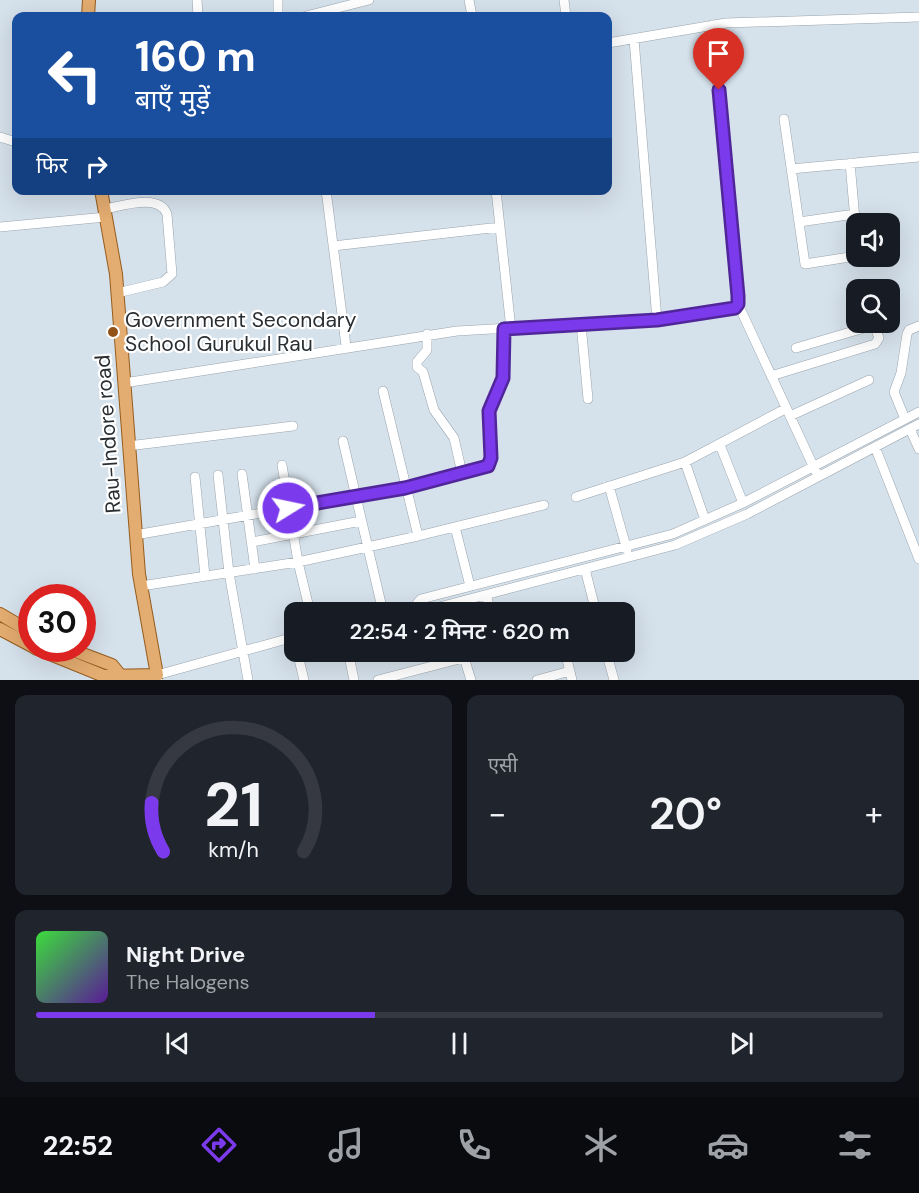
<!DOCTYPE html>
<html lang="hi">
<meta charset="utf-8">
<style>
body{margin:0;font-family:"DM Sans","Noto Sans Devanagari",sans-serif;background:#20242c;color:#f1f3f6;height:100vh;display:flex;flex-direction:column;font-size:22px;white-space:nowrap}
*{box-sizing:border-box;margin:0}
p{font-size:20px;color:#9ea1a6}
.icon{flex:none;width:33px;height:33px;fill:none;stroke:currentColor;stroke-width:2;stroke-linecap:round;stroke-linejoin:round}
.map{position:relative;height:680px;overflow:hidden}
.sheet{display:flex;flex-direction:column;gap:15px;padding:15px;background:#0d0f14;flex:1}
.sheet>*{flex:none}
.banner{position:absolute;left:12px;top:12px;width:600px;height:183px;border-radius:12px;box-shadow:0 6px 24px #0002;background:#1a4fa0;color:#fff;overflow:hidden}
.buttons{position:absolute;left:846px;top:213px;display:grid;gap:12px}
.buttons a{display:grid;place-items:center;width:54px;height:54px;border-radius:12px;background:#171b24;box-shadow:0 6px 24px #0002;font-size:30px}
.speed{position:absolute;left:18px;top:584px;display:flex;gap:12px;font-size:30px;font-weight:700;text-align:center}
.speed>*{display:grid;place-content:center;width:78px;height:78px;border-radius:50%;background:#171b24;box-shadow:0 6px 24px #0002;line-height:1}
.speed .limit{border:9px solid #d22;background:#fff;color:#111}
.pin{position:absolute;display:grid;place-items:center;width:51px;height:51px;color:#fff;margin:-62px -26px;border-radius:50% 50% 50% 0;rotate:-45deg;box-shadow:0 0 6px #0007}
.pin .icon{rotate:45deg}
.me{position:absolute;width:66px;margin:-33px;rotate:80deg;stroke-linejoin:round;filter:drop-shadow(0 0 4px #0008)}
.turn{display:flex;align-items:center;gap:21px;height:126px;padding:0 24px;font-size:27px}
.turn .icon{width:78px;height:78px;stroke-width:2.5}
.turn b{display:block;font-size:42px;line-height:51px}
.then{display:flex;align-items:center;height:57px;padding:0 24px;background:#0003;gap:12px;font-size:22px}
.big{font-size:45px;font-weight:600;line-height:1.1}
.sheet .tile{flex:1;display:flex;flex-direction:column;justify-content:center;gap:9px;min-width:0;padding:0 21px;border-radius:12px;background:#20242c}
.sheet .dial{align-items:center;gap:0}
.dial svg{height:156px;overflow:visible;fill:none;stroke:#363941;stroke-width:7;stroke-linecap:round;text-anchor:middle}
.dial text{fill:#f1f3f6;stroke:none}
.song{display:flex;align-items:center;gap:18px}
.cover{width:72px;height:72px;border-radius:9px;background:linear-gradient(135deg,hsl(120 70% 55%),hsl(270 70% 35%))}
.played{height:6px;border-radius:3px;background:linear-gradient(90deg,#7c3aed 40%,#363941 40%)}
.keys{display:flex;justify-content:space-around;direction:ltr}
.heat{display:flex;justify-content:space-between;align-items:center;font-size:33px;direction:ltr}
.sheet .tiles{flex:1;display:grid;gap:15px;grid-template-columns:1fr 1fr}
.tile:last-child{grid-column:span 2}
.trip{position:absolute;left:284px;top:602px;width:351px;height:60px;border-radius:12px;background:#171b24;box-shadow:0 6px 24px #0002;font-weight:600;line-height:60px;text-align:center}
.tab-bar{display:flex;height:96px;justify-content:space-around;align-items:center;background:#090b0e;color:#9ea1a6}
.tab-bar .icon{width:42px;height:42px}
.tab-bar .selected{color:#7c3aed}
.tab-bar b{font-size:27px;color:#f1f3f6}
.map>svg:first-child{display:block}
.lines{fill:none;stroke-linecap:round;stroke-linejoin:round}
.minor-casing{stroke:#9aa5ae;stroke-width:10}
.major-casing{stroke:#965c1d;stroke-width:14}
.minor{stroke:#fff;stroke-width:9}
.major{stroke:#e3ac70;stroke-width:12}
.route-casing{stroke:#51269a;stroke-width:15}
.route{stroke:#7c3aed;stroke-width:10}
.poi-dot{fill:#915318;stroke:#fff;stroke-width:2}
.labels{text-anchor:middle;stroke-width:4.5;stroke-linejoin:round;paint-order:stroke}
.poi-label{font-size:21px;fill:#292e32;stroke:#fff;text-anchor:start}
.street-label{font-size:21px;fill:#292e32;stroke:#fff}
</style>
<div class="map">
<svg width="919" height="680" viewBox="0 0 919 680">
<rect width="100%" height="100%" fill="#d5e1eb"/>
<g class="lines">
<defs>
<path id="minor" d="M197 0 198 16
M469 0 472 16
M564 0 566 16
M278 16V0
M306 16 369 0
M634 39 657 320
M608 43 726 23 919 17
M784 119 805 264 856 256
M0 137 16 142
M850 163 856 231
M791 169 919 157
M326 190 346 346
M496 190 511 329
M105 209C122 206 159 193 167 214L172 274 163 282 117 293
M799 222 855 214
M0 227 106 217
M333 246 500 227
M738 304 816 472
M581 324 588 399
M427 334V350L417 362V367L423 372 434 410 454 438 462 473
M771 376 875 344 879 338 876 330 871 326 796 348
M124 383 457 331 657 320 735 308 738 304 712 25
M383 391 418 536
M790 416 869 380
M905 419 894 392 901 373 907 334 909 330 919 326
M910 429 919 449
M343 441 383 612
M720 445 743 503
M128 446 293 426
M875 447 919 559
M685 462 705 520
M282 465 298 562 310 612
M242 474 255 569
M218 475 229 573 248 680
M195 477 205 576
M609 486 627 550
M576 497 685 462 785 409
M455 527 470 586
M135 535 405 488 488 466 491 458 489 411 503 378 504 329
M252 542 361 521
M585 569 596 612
M141 586 298 562 418 536 544 505
M486 595 491 612
M414 607 424 611 675 545 747 514 919 424
M396 612 414 607 421 599 673 534 743 503 919 412
M297 651 304 680
M348 651 354 680
M462 651 471 680
M565 651 572 680
M606 651 614 680
M158 680 157 675 294 637
M378 680 490 651
M537 680 570 671"/>
<path id="major" d="M88 16 89 0
M0 614 32 633
M0 629 32 646
M35 648 104 676 157 675 139 574 116 274 101 190
M67 648 112 665 120 675"/>
</defs>
<use href="#minor" class="minor-casing"/>
<use href="#major" class="major-casing"/>
<use href="#minor" class="minor"/>
<use href="#major" class="major"/>
</g>
<g class="lines">
<defs>
<path id="route" d="M288 508 405 488 488 466 491 458 489 411 503 378 504 329 657 320 735 308 738 304V296L719 90"/>
</defs>
<use href="#route" class="route-casing"/>
<use href="#route" class="route"/>
</g>
<circle class="poi-dot" cx="113" cy="332" r="6"/>
<g class="labels">
<g class="poi-label">
<text x="125" y="327">Government Secondary<tspan x="125" dy="24">School Gurukul Rau</tspan></text>
</g>
<g class="street-label">
<text transform="translate(108 434) rotate(-94)" y="7">Rau-Indore road</text>
</g>
</g>
</svg>
<div class="buttons">
<a><svg class="icon" aria-label="sound" viewBox="0 0 24 24"><path d="M4 9h4l5-4v14l-5-4H4zM17 9q2 3 0 6"/></svg></a>
<a><svg class="icon" aria-label="search" viewBox="0 0 24 24"><circle cx="10" cy="10" r="6"/><path d="M15 15l6 6"/></svg></a>
</div>
<div class="speed"><div class="limit">30</div></div>
<div class="pin" style="left:719px;top:90px;background:#d93025"><svg class="icon" aria-label="arrive" viewBox="0 0 24 24"><path d="M6 21V4h12l-3 4 3 4H6"/></svg></div>
<svg class="me" style="left:288px;top:508px" viewBox="-20 -20 40 40"><circle r="17" fill="#7c3aed" stroke="#fff" stroke-width="3"/><path d="M0-11L8 9 0 5-8 9z" fill="#fff"/></svg>
<div class="trip">22:54 · 2 मिनट · 620 m</div>
<div class="banner">
<div class="turn"><svg class="icon" aria-label="left" viewBox="0 0 24 24"><path d="M17 20v-9H6M10 6l-5 5 5 5"/></svg><div><b>160 m</b>बाएँ मुड़ें</div></div>
<div class="then">फिर<svg class="icon" aria-label="right" viewBox="0 0 24 24"><path d="M7 20v-9h11M14 6l5 5-5 5"/></svg></div>
</div>
</div>
<section class="sheet">
<div class="tiles">
<div class="tile dial"><svg viewBox="0 0 100 80">
<path d="M14 69A42 42 0 1 1 86 69"/>
<path d="M14 69A42 42 0 0 1 8 44" stroke="#7c3aed"/>
<text x="50" y="56" font-size="32" font-weight="700">21</text>
<text x="50" y="72" font-size="11">km/h</text>
</svg></div>
<div class="tile"><p>एसी</p>
<div class="heat"><a>−</a><b class="big">20°</b><a>+</a></div>
</div>
<div class="tile">
<div class="song"><i class="cover"></i><div><b>Night Drive</b><p>The Halogens</p></div></div>
<div class="played"></div>
<div class="keys"><svg class="icon" aria-label="previous" viewBox="0 0 24 24"><path d="M18 5L8 12l10 7zM5 5v14"/></svg><svg class="icon" aria-label="pause" viewBox="0 0 24 24"><path d="M8 5v14M16 5v14"/></svg><svg class="icon" aria-label="next" viewBox="0 0 24 24"><path d="M6 5l10 7-10 7zM19 5v14"/></svg></div>
</div>
</div>
</section>
<nav class="tab-bar">
<b>22:52</b>
<svg class="icon selected" aria-label="directions" viewBox="0 0 24 24"><path d="M12 3l9 9-9 9-9-9zM9 14v-3h6M13 9l2 2-2 2"/></svg>
<svg class="icon" aria-label="music" viewBox="0 0 24 24"><path d="M9 18V5l10-2v13"/><circle cx="6" cy="18" r="3"/><circle cx="16" cy="16" r="3"/></svg>
<svg class="icon" aria-label="phone" viewBox="0 0 24 24"><path d="M5 4h4l2 5-3 2q2 4 5 5l2-3 5 2v4C11 20 4 13 5 4z"/></svg>
<svg class="icon" aria-label="climate" viewBox="0 0 24 24"><path d="M12 3v18M4 7l16 10M4 17L20 7"/></svg>
<svg class="icon" aria-label="car" viewBox="0 0 24 24"><path d="M5 17H2v-5l4-1 3-4h7l3 4 3 1v5h-3M9 17h6M6 11h13"/><circle cx="7" cy="17" r="2"/><circle cx="17" cy="17" r="2"/></svg>
<svg class="icon" aria-label="filters" viewBox="0 0 24 24"><path d="M4 7h16M4 17h16"/><circle cx="9" cy="7" r="2"/><circle cx="15" cy="17" r="2"/></svg>
</nav>
